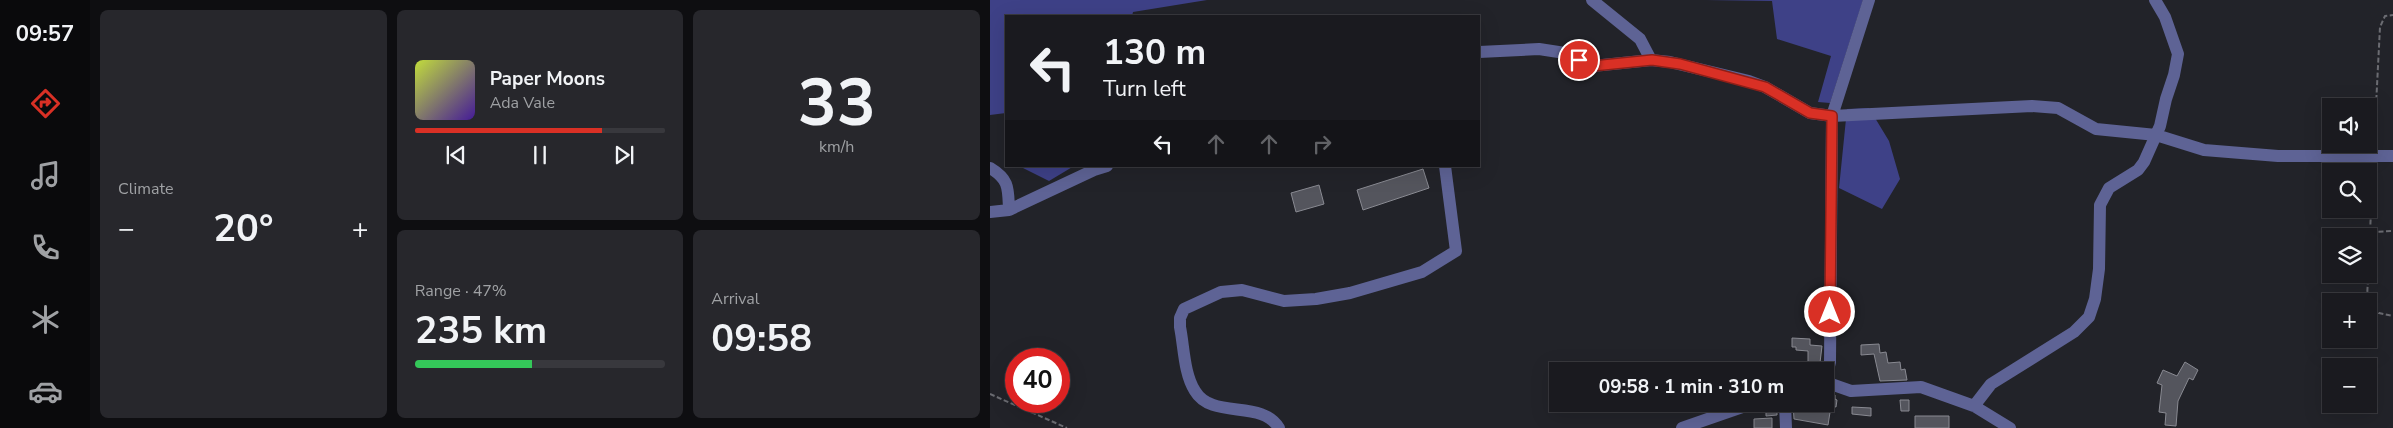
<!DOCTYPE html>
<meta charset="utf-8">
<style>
body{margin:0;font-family:"Nunito Sans",sans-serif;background:#27272c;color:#f1f3f6;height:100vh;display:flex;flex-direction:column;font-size:19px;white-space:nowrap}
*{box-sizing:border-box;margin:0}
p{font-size:16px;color:#9fa1a4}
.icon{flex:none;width:28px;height:28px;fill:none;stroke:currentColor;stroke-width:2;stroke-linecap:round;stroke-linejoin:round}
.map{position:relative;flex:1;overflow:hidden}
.side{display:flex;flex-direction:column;gap:10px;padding:10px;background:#0e0e11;width:900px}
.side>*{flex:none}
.top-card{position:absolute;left:15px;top:15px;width:475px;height:152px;border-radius:0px;box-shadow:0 5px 20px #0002,0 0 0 1px #38383d;background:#1a1a1f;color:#f1f3f6;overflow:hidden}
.tools{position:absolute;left:1332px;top:98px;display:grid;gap:10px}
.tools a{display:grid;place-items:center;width:55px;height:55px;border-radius:0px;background:#1a1a1f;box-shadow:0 5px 20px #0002,0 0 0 1px #38383d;font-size:25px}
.speed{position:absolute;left:15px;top:348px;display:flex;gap:10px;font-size:25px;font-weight:700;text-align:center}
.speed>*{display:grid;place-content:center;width:65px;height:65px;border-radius:50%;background:#1a1a1f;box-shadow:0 5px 20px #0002,0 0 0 1px #38383d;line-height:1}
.speed .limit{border:8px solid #d22;background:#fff;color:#111}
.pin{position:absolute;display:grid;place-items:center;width:42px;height:42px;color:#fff;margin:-21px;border:2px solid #fff;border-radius:50%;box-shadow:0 1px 5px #0007}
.me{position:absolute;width:55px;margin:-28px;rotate:0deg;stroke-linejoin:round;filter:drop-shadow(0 0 4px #0008)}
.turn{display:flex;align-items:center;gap:18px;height:105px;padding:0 15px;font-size:22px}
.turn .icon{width:65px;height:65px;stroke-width:2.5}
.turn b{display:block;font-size:35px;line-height:42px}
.lanes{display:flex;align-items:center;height:48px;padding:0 15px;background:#0003;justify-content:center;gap:25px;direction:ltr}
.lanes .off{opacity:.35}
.big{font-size:38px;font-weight:700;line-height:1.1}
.side .tile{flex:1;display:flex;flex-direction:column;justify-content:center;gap:8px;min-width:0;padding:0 18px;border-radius:8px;background:#27272c}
.side .dial{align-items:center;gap:0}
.dial b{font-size:65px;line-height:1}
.song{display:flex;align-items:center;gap:15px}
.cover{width:60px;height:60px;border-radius:8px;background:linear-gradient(135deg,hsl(70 70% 55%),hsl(260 70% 35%))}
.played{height:5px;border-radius:2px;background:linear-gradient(90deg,#d93025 75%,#38383d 75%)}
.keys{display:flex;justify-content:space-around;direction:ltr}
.heat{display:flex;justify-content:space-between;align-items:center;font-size:28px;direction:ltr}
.charge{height:8px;border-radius:4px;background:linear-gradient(90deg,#34c759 47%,#38383d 0)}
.side .tiles{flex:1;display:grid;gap:10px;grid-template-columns:repeat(3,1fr)}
.tile:first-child{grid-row:span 2}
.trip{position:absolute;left:559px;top:362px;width:285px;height:50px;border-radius:0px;background:#1a1a1f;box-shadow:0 5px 20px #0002,0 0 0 1px #38383d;font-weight:700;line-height:50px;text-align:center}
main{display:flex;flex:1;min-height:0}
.dock{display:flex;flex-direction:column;width:90px;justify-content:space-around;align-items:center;background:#0a0a0c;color:#9fa1a4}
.dock .icon{width:35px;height:35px}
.dock .selected{color:#d93025}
.dock b{font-size:22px;color:#f1f3f6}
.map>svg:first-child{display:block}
.forest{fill:#3e4187}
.building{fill:#54555d;stroke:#898a92}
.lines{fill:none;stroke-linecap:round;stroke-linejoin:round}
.path{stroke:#6b6c72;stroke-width:2;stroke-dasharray:5 2.5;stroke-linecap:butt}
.minor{stroke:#5e6395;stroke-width:12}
.route-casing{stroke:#8d1f18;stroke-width:12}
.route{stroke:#d93025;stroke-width:9}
</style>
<main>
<nav class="dock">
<b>09:57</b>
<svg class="icon selected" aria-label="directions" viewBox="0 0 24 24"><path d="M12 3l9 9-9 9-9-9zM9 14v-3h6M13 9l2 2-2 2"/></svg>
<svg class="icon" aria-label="music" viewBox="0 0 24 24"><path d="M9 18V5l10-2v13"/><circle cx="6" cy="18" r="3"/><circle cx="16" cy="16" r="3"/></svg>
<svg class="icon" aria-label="phone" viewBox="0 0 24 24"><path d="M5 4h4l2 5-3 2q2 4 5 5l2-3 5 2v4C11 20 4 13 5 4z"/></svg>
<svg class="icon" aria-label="climate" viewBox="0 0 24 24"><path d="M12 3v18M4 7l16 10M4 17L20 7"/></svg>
<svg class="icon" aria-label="car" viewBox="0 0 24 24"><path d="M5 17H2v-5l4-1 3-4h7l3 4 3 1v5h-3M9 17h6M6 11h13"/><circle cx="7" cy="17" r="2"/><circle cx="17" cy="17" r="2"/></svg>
</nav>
<section class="side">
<div class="tiles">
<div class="tile"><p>Climate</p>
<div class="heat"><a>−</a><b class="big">20°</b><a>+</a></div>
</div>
<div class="tile">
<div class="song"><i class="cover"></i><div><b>Paper Moons</b><p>Ada Vale</p></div></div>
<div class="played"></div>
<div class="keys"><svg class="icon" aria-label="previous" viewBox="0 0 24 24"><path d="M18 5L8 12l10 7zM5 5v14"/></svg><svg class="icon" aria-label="pause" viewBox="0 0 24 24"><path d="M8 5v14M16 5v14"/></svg><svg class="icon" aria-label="next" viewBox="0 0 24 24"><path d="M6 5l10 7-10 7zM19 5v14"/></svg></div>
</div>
<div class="tile dial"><b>33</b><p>km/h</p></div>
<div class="tile"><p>Range · 47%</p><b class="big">235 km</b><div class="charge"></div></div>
<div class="tile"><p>Arrival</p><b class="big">09:58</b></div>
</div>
</section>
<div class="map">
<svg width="1403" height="428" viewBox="0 0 1403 428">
<rect width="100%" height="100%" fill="#222329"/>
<path class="forest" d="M0 0H217L143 12 142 16H16V115V113L0 115Z
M716 0H873L840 103 828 102 841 56 787 39 782 1Z
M879 108 899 141 910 179 892 209 849 188 857 109Z
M29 166H84L59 181Z"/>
<path class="building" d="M433 169 439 188 373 210 367 190Z
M329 185 334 204 306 212 301 193Z
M802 338 820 339V345L832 346 829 371H818V351L806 350V347H802Z
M889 344 890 353 896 352 898 363 910 362 911 370 915 369 917 380 890 381 884 354 871 355V345Z
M1195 362 1208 370 1203 380 1199 378 1188 401 1186 426 1175 425 1176 413 1169 412 1172 385 1167 383 1173 370 1187 376Z
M836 394 845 395V399L847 400 846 407 841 406 838 425 804 419 803 404H835Z
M910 400H919V411H911Z
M712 404H737L714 412Z
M787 406V415L776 416V407Z
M862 407 881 408V416L862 414Z
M925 416H959V428H925Z
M782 418V428H764V419Z"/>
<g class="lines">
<path class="path" d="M1384 145 1390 27 1395 16 1403 15
M1383 167 1377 299 1389 313 1403 316
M1381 232 1403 231
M0 394 77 428"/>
<path class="minor" d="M602 0 650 39 661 60
M879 0 842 116 840 362 836 378 841 384 861 391 931 387 984 406 1020 428
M489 52 549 49 575 53 603 66 661 60 680 62 759 81 775 87 820 113 842 116 1042 106 1068 108 1106 129 1166 135 1214 150 1288 156H1403
M0 168C20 180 18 189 19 210
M0 212 19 210 104 170 117 166
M795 404 796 428
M984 406 1001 384 1084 332 1099 317 1105 299 1109 269 1110 205 1119 188 1148 170 1154 162 1170 126 1176 99 1184 75 1188 54 1175 17 1165 0
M289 428C272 399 222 420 205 391 194 374 194 347 190 327V318L194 309 231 292 252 290 294 301 326 299 360 293 432 272 466 251 455 166
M692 428 761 404"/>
</g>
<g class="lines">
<defs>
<path id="route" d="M589 60 603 66 662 60 690 64 775 87 820 113 842 116 840 312"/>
</defs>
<use href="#route" class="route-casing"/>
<use href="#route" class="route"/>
</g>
</svg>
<div class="tools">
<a><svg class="icon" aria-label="sound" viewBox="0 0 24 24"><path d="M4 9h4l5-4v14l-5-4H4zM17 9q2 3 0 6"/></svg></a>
<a><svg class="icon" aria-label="search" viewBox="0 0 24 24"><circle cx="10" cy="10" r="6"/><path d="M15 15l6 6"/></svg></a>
<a><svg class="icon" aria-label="layers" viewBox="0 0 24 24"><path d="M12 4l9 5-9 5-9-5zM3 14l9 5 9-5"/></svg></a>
<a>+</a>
<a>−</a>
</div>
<div class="speed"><div class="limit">40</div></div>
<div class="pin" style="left:589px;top:60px;background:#d93025"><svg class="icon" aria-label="arrive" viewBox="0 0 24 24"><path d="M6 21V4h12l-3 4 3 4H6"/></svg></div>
<svg class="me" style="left:840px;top:312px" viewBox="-20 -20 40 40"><circle r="17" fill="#d93025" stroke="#fff" stroke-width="3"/><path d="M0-11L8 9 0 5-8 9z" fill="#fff"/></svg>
<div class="trip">09:58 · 1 min · 310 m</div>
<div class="top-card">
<div class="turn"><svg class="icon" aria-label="left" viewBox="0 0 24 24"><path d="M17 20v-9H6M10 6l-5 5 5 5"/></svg><div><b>130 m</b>Turn left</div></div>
<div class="lanes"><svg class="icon" aria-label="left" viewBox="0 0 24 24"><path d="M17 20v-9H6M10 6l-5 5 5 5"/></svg><svg class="icon off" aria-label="ahead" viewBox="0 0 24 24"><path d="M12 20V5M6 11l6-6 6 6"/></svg><svg class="icon off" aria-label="ahead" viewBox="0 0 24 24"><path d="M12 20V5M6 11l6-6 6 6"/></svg><svg class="icon off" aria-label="right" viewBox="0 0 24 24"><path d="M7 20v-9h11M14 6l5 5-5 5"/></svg></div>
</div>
</div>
</main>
